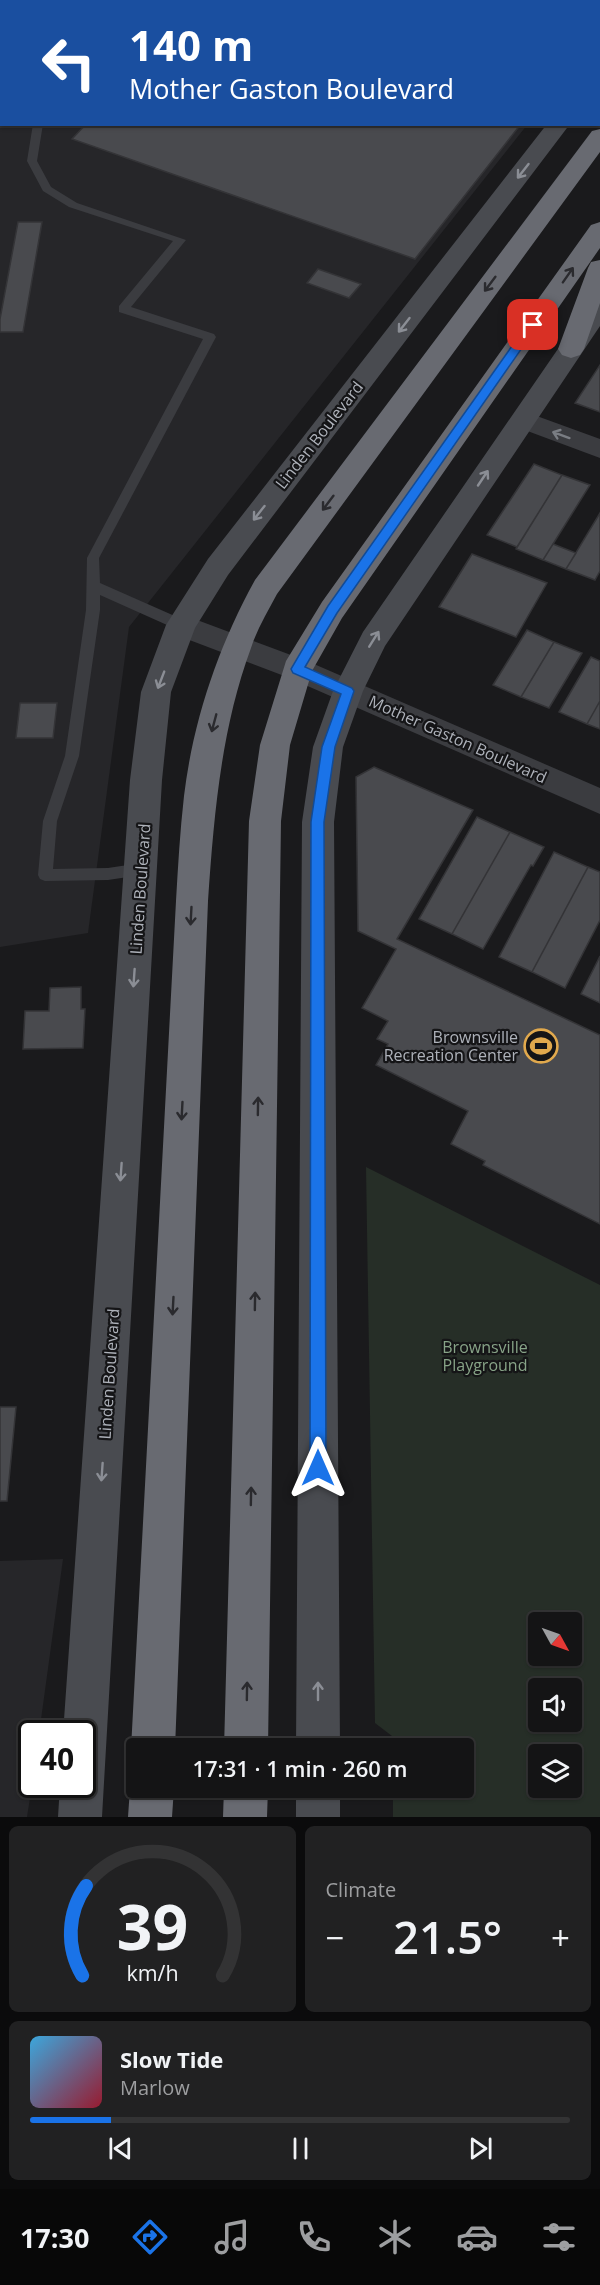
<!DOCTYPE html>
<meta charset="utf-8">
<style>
body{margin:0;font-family:"Open Sans",sans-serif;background:#212122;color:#f1f3f6;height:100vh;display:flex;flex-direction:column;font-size:22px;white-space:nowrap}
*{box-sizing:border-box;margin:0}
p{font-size:20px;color:#9d9ea0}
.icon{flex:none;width:33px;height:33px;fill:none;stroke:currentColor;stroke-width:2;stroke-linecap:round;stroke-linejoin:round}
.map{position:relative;height:1817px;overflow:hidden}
.side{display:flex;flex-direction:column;gap:9px;padding:9px;background:#0b0b0c;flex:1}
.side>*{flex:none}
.guide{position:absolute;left:0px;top:0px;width:600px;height:126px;box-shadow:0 2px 4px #0004,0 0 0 2px #333334;background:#1a4fa0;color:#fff;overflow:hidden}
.needle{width:39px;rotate:130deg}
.fabs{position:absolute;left:528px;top:1612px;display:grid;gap:12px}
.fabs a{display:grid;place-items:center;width:54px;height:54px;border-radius:6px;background:#141415;box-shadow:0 2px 4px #0004,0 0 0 2px #333334;font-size:30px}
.speed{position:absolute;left:18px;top:1720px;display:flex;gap:12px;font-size:30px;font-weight:700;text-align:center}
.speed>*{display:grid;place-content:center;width:78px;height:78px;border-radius:50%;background:#141415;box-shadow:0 2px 4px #0004,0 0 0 2px #333334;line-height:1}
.speed .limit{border:3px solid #111;border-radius:9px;background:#fff;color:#111}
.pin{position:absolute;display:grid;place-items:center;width:51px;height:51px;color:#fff;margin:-26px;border-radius:12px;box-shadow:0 3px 9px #0006}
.me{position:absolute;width:66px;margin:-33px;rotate:0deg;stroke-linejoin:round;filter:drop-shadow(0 0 4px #0008)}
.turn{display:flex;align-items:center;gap:21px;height:126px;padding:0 30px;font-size:27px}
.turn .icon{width:78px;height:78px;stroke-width:2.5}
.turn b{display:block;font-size:42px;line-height:51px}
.big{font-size:45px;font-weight:600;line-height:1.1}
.side .card{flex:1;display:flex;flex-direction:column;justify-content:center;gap:9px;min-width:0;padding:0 21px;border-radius:9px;background:#212122}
.side .dial{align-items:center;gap:0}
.dial svg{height:156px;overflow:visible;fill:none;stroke:#333334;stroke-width:7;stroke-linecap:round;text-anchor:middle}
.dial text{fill:#f1f3f6;stroke:none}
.song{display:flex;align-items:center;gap:18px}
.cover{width:72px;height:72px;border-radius:9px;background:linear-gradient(135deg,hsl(200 70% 55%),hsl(350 70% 35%))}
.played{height:6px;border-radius:3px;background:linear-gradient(90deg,#1a73e8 15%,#333334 15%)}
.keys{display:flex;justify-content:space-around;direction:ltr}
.heat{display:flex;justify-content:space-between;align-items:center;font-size:33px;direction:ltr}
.side .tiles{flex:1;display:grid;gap:9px;grid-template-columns:1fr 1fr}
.card:last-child{grid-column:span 2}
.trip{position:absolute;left:126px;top:1738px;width:348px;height:60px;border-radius:6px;background:#141415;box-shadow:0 2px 4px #0004,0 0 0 2px #333334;font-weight:600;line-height:60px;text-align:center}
.tab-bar{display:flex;height:96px;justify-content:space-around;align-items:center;background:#080808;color:#9d9ea0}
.tab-bar .icon{width:42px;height:42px}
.tab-bar .on{color:#1a73e8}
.tab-bar b{font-size:27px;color:#f1f3f6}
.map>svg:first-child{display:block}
.built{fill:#262629}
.green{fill:#262e27;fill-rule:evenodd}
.building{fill:#494a4e;stroke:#343437;stroke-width:1.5}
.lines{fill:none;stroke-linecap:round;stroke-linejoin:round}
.lane{fill:#3b3c40;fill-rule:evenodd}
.street{fill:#3b3c40;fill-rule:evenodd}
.secondary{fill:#494b50;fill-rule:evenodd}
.highway{fill:#686a71;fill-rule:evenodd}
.oneway{stroke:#8b8e95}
.oneway2{stroke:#2a2a2e}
.oneway3{stroke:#7a7d83}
.route{fill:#1a73e8;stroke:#114b97;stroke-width:1.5}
.labels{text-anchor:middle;stroke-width:4.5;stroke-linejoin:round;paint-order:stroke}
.street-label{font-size:16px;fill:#aeb2ba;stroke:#151517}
.poi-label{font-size:16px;fill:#aeb2ba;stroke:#151517;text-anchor:end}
.park-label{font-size:16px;fill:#87a387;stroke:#151517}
</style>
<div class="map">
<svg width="600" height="1817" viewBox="0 0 600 1817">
<rect width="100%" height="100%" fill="#1a1a1c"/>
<path class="built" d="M0 0 536 1 2 2V124L527 125 129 627 88 933 0 947Z
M63 1559 39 1734H32V1785L27 1817H0V1561Z"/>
<path class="green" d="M366 1167 600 1285V1817H393V1788H464V1749H392V1736L375 1723ZM538 1623H572V1656H538ZM538 1689H572V1722H538ZM538 1755H572V1788H538Z"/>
<path class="building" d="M117 0H315L320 2H115Z
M86 124H521L415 259 72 139Z
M18 222H42L23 332H0V319Z
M318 269 361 284 349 298 307 283Z
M600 365V412L575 403Z
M534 464 562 475 517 547 487 535Z
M562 475 590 485 543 560 516 549Z
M600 513V571L595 580 566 569Z
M553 544 576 553 566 569 543 560Z
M472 554 547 583 516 637 439 607Z
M527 630 554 642 521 697 493 685Z
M554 642 582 653 549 708 521 697Z
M591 657 600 661V701L587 724 559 712Z
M600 701V729L587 724Z
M20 703H57L53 738H16Z
M374 767 473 810 397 939 600 1035V1224L483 1165 485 1161 451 1144 468 1111 376 1065 388 1044 377 1039 388 1021 362 1008 396 949 358 931 356 777Z
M477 817 510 832 452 934 419 919Z
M510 832 544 847 533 866 531 865 483 949 452 934Z
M554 852 588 867 532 972 499 957Z
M588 867 600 872V920L565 988 532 972Z
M600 956V1003L581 994Z
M81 987V1009H85L83 1048 23 1049 25 1011H49L50 988Z
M0 1407H16L7 1501H0Z"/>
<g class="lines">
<path class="lane" d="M51 0H61V2H51Z
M413 0H426L428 2H414Z
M598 50H600V56H598Z
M33 124H43L37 161 51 187 77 203 186 240 131 307 214 334 216 337 99 558 100 583 186 621 188 625 186 629H176L100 595V610L79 756 57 821 53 869 108 868 141 863 146 865 148 869 146 873 141 875 108 880 45 881 40 879 38 875 43 821 65 756 86 610 87 558 203 339 119 312V306L173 241 69 207 43 191 27 161Z"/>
<path class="street" d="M523 411 600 439V458L514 426 510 420 514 414Z
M181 614 307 661 600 788V814L287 677 171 633 167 625 171 617Z"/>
<path class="secondary" d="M600 64V79L598 80V65Z
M547 124H570L228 575 195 628 171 692 162 780 102 1817H58L60 1785H82V1734H63L130 780 141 692 166 625 208 559Z
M600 299V326L385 646 363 691 343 747 334 822 340 1749H296L302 822 313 747 333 691 363 632 591 301Z
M296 1788H340V1817H296Z"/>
<path class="highway" d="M600 75V89L598 90V76Z
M600 129V152L277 594C268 611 257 629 251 648 221 729 214 815 208 901L175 1749H136V1762L131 1749 176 901C178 866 180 831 184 796 193 721 218 647 255 580L592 131Z
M600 222V248L342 618 312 671 290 745 281 821 268 1749H224L249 821 260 745 286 661 322 602 591 225Z
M600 260V303L584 349 580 355 571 358 562 355 558 349 588 268 591 262Z
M136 1772V1788H174L172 1817H128L130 1788Z
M224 1788H268L267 1817H223Z"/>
</g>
<defs><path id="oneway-shaft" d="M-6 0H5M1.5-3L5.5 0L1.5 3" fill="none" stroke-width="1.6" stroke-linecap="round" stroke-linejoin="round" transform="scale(1.5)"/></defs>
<g class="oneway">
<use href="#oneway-shaft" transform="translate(523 171) rotate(128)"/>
<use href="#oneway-shaft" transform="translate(404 325) rotate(128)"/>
<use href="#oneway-shaft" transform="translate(483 478) rotate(-56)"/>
<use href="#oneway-shaft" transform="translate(259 513) rotate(128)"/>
<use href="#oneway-shaft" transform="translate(374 639) rotate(-58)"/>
<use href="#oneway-shaft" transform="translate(161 680) rotate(111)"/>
<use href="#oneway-shaft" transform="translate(134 978) rotate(94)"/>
<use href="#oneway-shaft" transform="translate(121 1172) rotate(94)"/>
<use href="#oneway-shaft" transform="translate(102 1472) rotate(94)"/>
<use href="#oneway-shaft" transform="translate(318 1691) rotate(-90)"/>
</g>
<g class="oneway2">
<use href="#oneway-shaft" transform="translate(568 275) rotate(-55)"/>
<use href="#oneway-shaft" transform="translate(490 284) rotate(127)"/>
<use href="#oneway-shaft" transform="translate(328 503) rotate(127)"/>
<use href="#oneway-shaft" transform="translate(214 723) rotate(105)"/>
<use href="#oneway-shaft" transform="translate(191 916) rotate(93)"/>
<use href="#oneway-shaft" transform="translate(258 1106) rotate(-89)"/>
<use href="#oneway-shaft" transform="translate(182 1111) rotate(93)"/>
<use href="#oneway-shaft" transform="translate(255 1301) rotate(-89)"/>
<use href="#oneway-shaft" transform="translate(173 1306) rotate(93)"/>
<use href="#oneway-shaft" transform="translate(251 1496) rotate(-89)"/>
<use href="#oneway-shaft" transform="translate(247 1691) rotate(-89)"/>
</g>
<use class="oneway3" href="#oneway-shaft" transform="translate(561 435) rotate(-160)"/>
<path class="route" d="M529 322 538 325 337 613 305 667 352 688 354 691 335 747 324 822 326 1468 324 1474 318 1477 312 1474 310 1468 311 822 322 747 341 694 293 673 291 669 328 606Z"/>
<defs>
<symbol id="stadium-ring" viewBox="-11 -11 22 22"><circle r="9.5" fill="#151517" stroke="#e1a94d" stroke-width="1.5"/><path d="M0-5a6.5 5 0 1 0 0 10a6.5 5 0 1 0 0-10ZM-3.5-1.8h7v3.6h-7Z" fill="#e1a94d"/></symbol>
</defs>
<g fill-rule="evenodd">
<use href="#stadium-ring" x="522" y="1027" width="38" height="38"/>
</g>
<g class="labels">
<g class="street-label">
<text transform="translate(319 435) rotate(-52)" y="6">Linden Boulevard</text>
<text transform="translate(458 739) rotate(24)" y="6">Mother Gaston Boulevard</text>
<text transform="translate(140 889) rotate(-86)" y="6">Linden Boulevard</text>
<text transform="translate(109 1374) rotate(-86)" y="6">Linden Boulevard</text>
</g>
<g class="poi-label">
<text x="518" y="1043">Brownsville<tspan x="518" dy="18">Recreation Center</tspan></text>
</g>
<g class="park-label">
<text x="485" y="1353">Brownsville<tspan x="485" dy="18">Playground</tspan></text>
</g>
</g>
</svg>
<div class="fabs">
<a><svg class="needle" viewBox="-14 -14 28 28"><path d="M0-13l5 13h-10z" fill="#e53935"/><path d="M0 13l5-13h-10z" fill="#9d9ea0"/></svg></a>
<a><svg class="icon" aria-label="sound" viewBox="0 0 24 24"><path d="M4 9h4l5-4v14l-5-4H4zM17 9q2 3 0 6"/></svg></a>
<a><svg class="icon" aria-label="layers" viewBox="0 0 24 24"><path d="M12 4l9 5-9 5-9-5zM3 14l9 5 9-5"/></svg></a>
</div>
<div class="speed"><div class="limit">40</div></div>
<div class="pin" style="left:533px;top:325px;background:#d93025"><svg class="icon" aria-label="arrive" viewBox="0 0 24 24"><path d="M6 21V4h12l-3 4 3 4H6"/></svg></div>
<svg class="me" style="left:318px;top:1468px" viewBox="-20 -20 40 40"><path d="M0-17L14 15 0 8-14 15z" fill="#1a73e8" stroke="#fff" stroke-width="4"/></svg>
<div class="trip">17:31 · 1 min · 260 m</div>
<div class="guide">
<div class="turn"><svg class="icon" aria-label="left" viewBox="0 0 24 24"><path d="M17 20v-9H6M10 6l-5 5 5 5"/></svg><div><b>140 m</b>Mother Gaston Boulevard</div></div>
</div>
</div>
<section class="side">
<div class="tiles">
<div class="card dial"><svg viewBox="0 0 100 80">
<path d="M14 69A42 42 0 1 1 86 69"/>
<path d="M14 69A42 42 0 0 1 16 23" stroke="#1a73e8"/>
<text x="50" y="56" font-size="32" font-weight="700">39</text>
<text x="50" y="72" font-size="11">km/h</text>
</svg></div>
<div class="card"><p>Climate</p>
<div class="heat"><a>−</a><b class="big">21.5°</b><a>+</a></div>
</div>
<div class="card">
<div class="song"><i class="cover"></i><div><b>Slow Tide</b><p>Marlow</p></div></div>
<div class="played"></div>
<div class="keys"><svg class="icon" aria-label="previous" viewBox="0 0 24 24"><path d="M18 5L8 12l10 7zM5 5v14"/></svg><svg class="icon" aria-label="pause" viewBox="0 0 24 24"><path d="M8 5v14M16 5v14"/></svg><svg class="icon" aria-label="next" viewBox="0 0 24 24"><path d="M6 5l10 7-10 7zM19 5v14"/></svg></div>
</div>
</div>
</section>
<nav class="tab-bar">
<b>17:30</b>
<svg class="icon on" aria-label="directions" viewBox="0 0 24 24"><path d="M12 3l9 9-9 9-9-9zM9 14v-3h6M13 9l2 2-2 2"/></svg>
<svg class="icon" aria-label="music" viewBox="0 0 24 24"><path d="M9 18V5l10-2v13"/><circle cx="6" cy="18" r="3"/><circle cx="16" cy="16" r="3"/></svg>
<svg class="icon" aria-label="phone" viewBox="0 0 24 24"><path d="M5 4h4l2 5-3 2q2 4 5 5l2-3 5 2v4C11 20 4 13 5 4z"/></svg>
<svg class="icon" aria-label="climate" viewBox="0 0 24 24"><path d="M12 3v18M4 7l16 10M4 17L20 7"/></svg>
<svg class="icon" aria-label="car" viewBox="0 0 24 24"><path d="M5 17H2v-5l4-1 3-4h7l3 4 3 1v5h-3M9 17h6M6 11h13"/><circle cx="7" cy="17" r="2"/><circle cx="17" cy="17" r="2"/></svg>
<svg class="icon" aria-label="filters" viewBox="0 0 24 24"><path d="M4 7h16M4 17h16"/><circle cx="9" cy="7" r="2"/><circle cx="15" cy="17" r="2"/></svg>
</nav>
